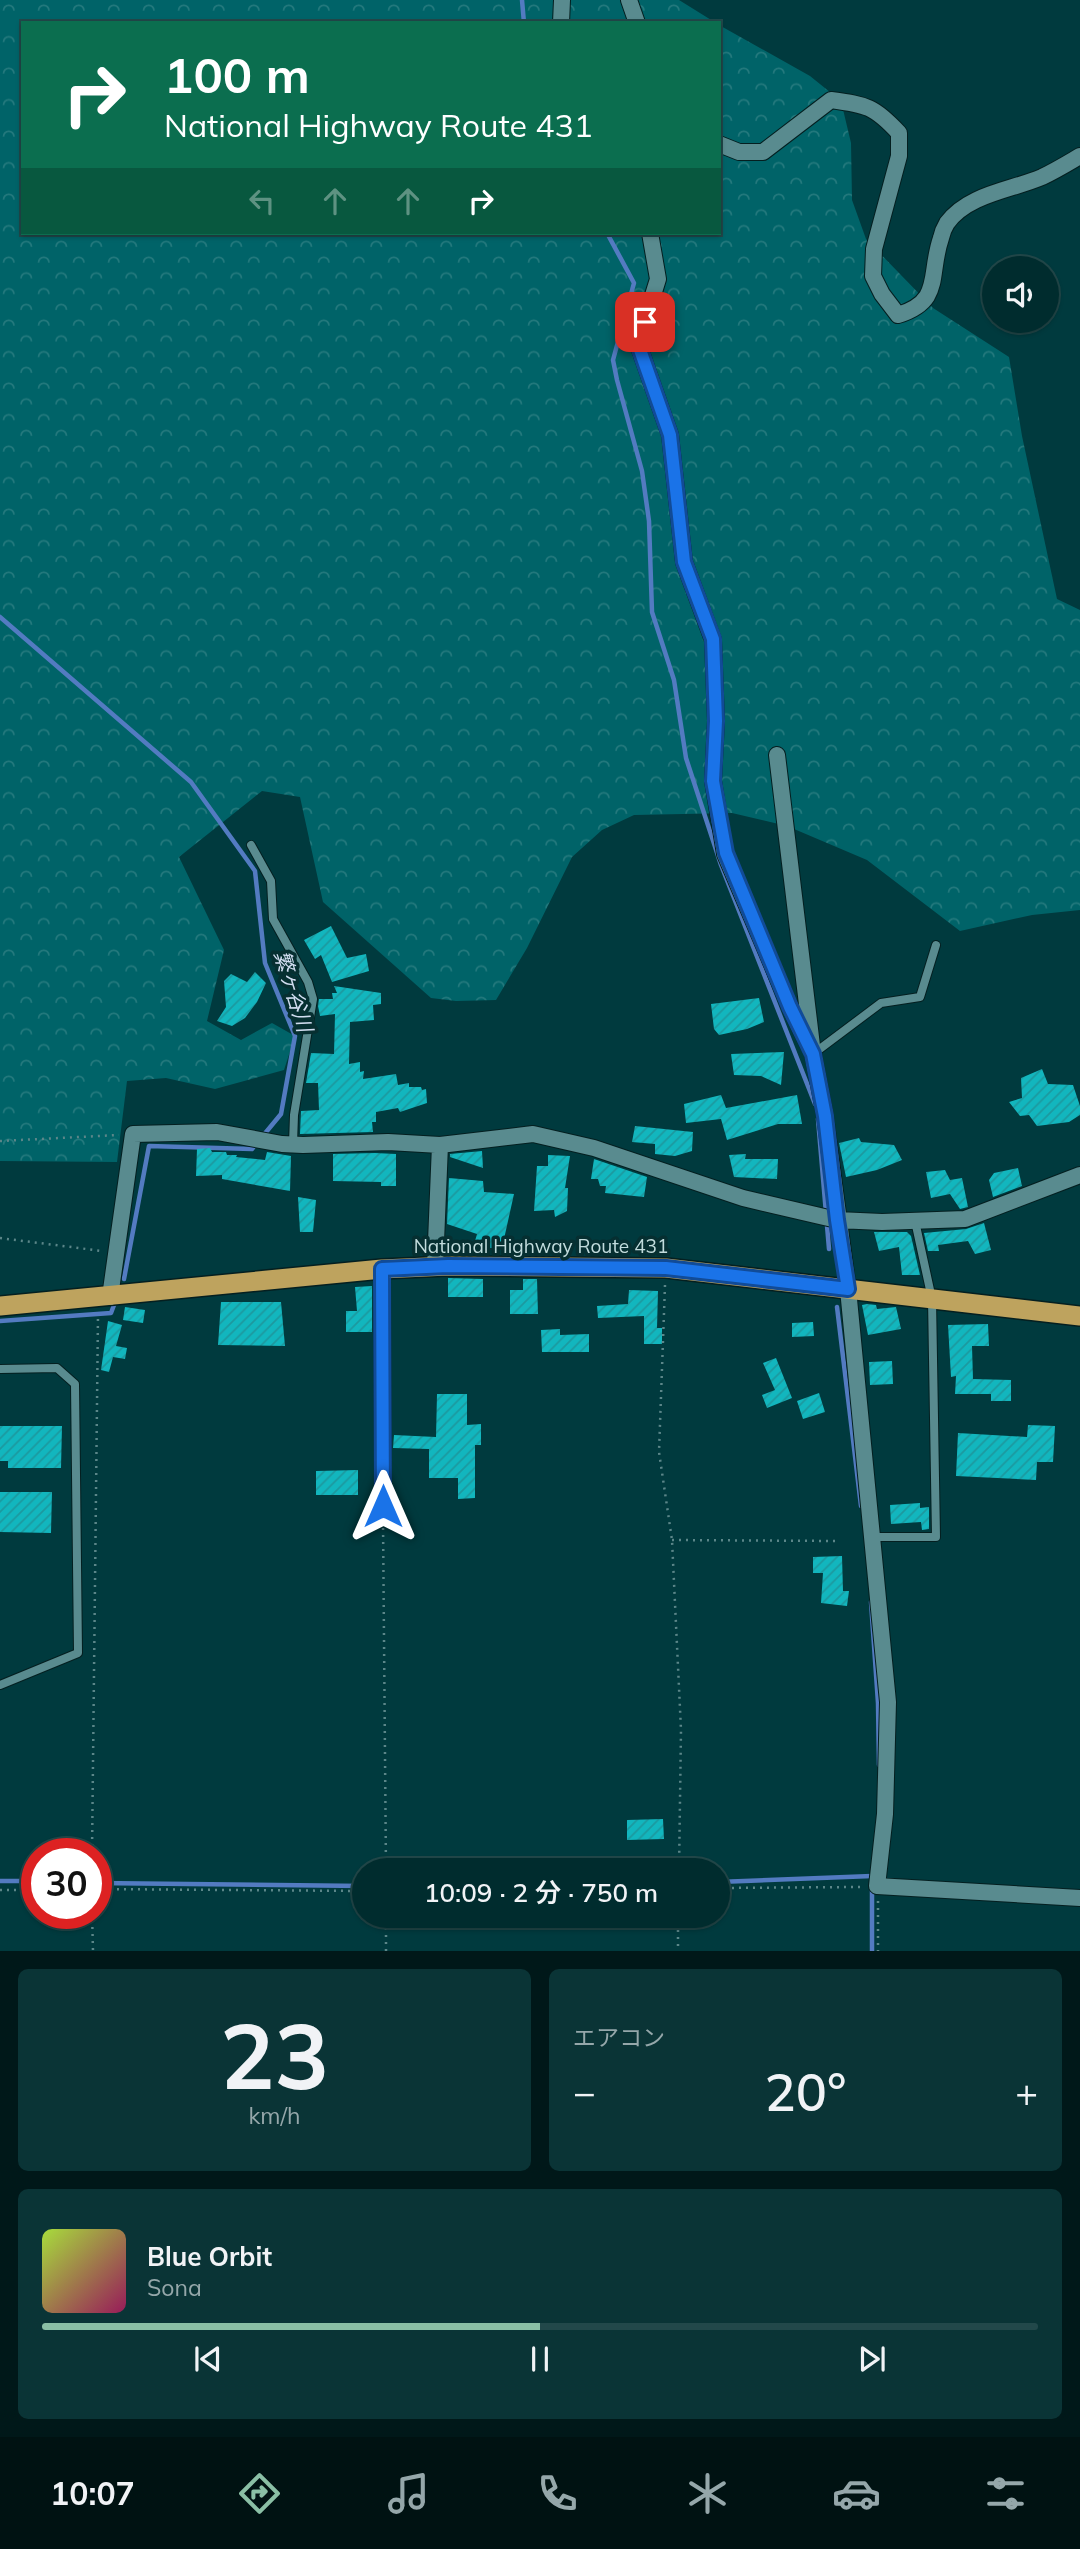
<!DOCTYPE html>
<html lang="ja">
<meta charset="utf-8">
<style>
body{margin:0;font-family:Mulish,"Noto Sans JP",sans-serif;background:#0a3436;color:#f1f3f6;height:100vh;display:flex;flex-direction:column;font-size:26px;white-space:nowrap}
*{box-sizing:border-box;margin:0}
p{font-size:23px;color:#95a7aa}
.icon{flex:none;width:38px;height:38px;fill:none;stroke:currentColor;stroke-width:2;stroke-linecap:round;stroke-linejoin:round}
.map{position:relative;height:1951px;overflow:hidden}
.drawer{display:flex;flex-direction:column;gap:18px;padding:18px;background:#001819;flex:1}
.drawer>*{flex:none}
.hud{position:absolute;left:21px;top:21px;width:700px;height:214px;border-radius:0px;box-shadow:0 2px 5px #0004,0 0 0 2px #22484a;background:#0b6e4f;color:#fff;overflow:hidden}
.buttons{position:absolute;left:982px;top:256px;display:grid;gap:14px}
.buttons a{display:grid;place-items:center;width:77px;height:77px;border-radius:50%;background:#002c2e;box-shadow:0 2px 5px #0004,0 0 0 2px #22484a;font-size:35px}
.speed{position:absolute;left:21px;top:1838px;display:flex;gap:14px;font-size:35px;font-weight:700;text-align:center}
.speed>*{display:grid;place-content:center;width:91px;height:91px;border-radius:50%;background:#002c2e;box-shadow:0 2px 5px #0004,0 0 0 2px #22484a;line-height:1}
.speed .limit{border:10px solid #d22;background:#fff;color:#111}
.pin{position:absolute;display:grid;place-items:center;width:60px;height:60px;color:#fff;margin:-30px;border-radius:14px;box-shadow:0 4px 10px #0006}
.me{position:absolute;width:77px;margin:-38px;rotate:0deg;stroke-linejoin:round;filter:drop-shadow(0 0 5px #0008)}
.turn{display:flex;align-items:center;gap:24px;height:147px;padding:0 28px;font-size:32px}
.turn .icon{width:91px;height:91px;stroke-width:2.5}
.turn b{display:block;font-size:49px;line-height:60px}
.lanes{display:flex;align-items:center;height:66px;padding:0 28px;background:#0003;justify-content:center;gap:35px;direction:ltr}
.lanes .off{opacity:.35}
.big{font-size:52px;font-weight:600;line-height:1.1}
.drawer .widget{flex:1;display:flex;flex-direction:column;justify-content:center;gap:10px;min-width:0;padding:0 24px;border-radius:10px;background:#0a3436}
.drawer .dial{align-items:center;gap:0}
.dial b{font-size:91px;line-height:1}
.song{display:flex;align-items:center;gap:21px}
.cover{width:84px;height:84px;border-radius:10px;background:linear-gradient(135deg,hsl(80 70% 55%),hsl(330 70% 35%))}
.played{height:7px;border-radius:4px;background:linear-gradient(90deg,#8abfa5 50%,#22484a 50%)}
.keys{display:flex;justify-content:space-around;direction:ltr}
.heat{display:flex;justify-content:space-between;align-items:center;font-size:38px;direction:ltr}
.drawer .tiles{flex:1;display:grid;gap:18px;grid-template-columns:1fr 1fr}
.widget:last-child{grid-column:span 2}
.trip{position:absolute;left:352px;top:1858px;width:378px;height:70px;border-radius:35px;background:#002c2e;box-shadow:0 2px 5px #0004,0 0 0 2px #22484a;font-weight:600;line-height:70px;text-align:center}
.dock{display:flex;height:112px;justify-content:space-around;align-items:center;background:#001212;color:#95a7aa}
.dock .icon{width:49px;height:49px}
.dock .active{color:#8abfa5}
.dock b{font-size:32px;color:#f1f3f6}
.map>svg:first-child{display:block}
.forest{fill:url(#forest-crowns)}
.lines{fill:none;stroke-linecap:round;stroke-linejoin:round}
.stream{stroke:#537bc1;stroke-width:4.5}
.building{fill:url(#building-hatch)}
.service-casing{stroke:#041f20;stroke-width:10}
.minor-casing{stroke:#041f20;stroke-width:18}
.trunk-casing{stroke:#041f20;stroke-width:22}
.path{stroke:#5b8689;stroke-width:2.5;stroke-dasharray:2 5;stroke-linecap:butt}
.service{stroke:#598b8f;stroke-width:8}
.minor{stroke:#598b8f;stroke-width:16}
.trunk{stroke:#bea35e;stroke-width:19}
.route-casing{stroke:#114b97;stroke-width:18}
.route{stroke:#1a73e8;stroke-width:12}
.labels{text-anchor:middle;stroke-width:7;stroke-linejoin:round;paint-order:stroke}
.street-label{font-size:19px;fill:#c2dcdd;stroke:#062f31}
.water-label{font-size:21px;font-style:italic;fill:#d1ddf0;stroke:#062f31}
</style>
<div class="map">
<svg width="1080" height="1951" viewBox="0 0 1080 1951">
<defs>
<pattern id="forest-crowns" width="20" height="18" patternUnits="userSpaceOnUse" patternTransform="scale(1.75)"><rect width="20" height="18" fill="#006368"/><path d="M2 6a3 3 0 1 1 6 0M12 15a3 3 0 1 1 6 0" fill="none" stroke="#24797d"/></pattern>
<pattern id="building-hatch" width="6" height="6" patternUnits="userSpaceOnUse" patternTransform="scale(1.75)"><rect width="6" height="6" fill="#12b6be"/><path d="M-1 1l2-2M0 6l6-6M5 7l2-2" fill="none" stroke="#1c999f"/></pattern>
</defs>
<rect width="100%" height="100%" fill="#003a3e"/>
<path class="forest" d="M0 0H679L716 23H23V233H719V25L810 76 841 101 851 143 852 200 866 239 933 308 1009 357 1022 436 1057 599 1080 610V910L1032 915 960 931 867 860 787 826 732 813 634 815 602 830 572 857 527 948 496 1000 456 1001 431 998 323 902 300 797 262 791 179 857 224 950 207 1021 241 1040 272 1023 295 1036 284 1070 215 1089 166 1078 127 1081 117 1162 0 1161Z"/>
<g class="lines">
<path class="stream" d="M522 0 524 23
M607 233 634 283 613 360 617 380 642 471 649 521 652 612 674 680 686 758 721 865 815 1104
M0 617 191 782 255 871 265 963 295 1036 281 1114 262 1137
M818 1119 829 1249
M124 1279 149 1146 252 1149 256 1144
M837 1307 861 1506
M0 1321 111 1313 114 1305
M871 1602 878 1703 879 1765
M0 1881H37
M718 1882 872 1876
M96 1883 364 1886
M872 1888V1951"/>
</g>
<path class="building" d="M331 926 347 958 366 954 369 971 332 982 321 955 315 959 304 940Z
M255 972 266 983 257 1002 245 1018 232 1026 217 1021 226 1007 224 981 231 974 247 982Z
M334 986 381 993V1004L373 1005 374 1020 350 1022 349 1064 360 1062V1072L364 1071 363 1079 396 1074 398 1085 409 1083V1087H421L422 1090 426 1089 427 1103 400 1112 398 1108 376 1112V1122H372L373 1132 300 1134 301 1111 319 1110 318 1083H306L311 1053 334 1054 335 1014 320 1016 318 1006 319 999H333L332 993H337Z
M759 998 764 1022 747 1029 719 1035 714 1029 711 1004Z
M784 1052 781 1085 761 1076 734 1075 731 1054Z
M1042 1069 1048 1084 1073 1085 1080 1106V1115L1069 1122 1037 1126 1029 1115 1020 1116 1009 1102 1022 1098 1021 1078Z
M721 1095 726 1108 797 1095 802 1124H778L727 1140 721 1119 686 1123 684 1104Z
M635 1126 693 1132 692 1151 675 1156 655 1154V1144L632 1142Z
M859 1138 861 1142 894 1145 902 1160 877 1170 846 1177 839 1143Z
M210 1148 212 1152H226L227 1155H237L236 1157 265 1160 267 1152 291 1156 290 1191 222 1179V1175L196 1176 197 1149Z
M482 1151 483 1168 450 1157V1154Z
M375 1153 396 1154V1186H381V1182L333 1181V1154Z
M746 1154 745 1159H778L777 1179 734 1177 729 1155Z
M548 1155 570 1156 565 1188H568L567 1211 555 1217 554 1210 534 1211 537 1166H548Z
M594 1159 647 1177 644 1197 605 1193 606 1186H600L598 1179H591Z
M1018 1168 1022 1186 993 1197 989 1180 994 1173Z
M945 1170 950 1180 962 1178 968 1207 960 1209 950 1194 931 1198 926 1172Z
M449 1178 483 1181 484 1192 514 1194 502 1248H473L477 1234 447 1224Z
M298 1197 316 1200 313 1232H300Z
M984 1223 991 1250 975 1254 968 1241 938 1245 939 1251H928L924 1233 966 1229Z
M874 1232H907L911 1236 920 1275H902L899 1247 879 1251Z
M448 1278 483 1279V1297H448Z
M523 1279H537L538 1314H510V1290H523Z
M372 1286V1332H346V1311H357L355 1287Z
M629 1290 658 1291 657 1328H662V1344H644V1316L598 1318 597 1306 628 1304Z
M221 1302H281L285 1346 218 1345Z
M867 1304 876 1305 877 1309 896 1307 901 1329 868 1335 862 1305Z
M125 1307 145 1310 143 1323 123 1320Z
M108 1321 122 1325 116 1346 127 1348 125 1359 113 1357 109 1372 101 1370Z
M813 1322 814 1336 792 1337V1323Z
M988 1324 989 1346H972L973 1379 1011 1380V1401H991V1394H955L956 1376 951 1377 948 1325Z
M560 1329V1335L589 1334V1352H542L541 1330Z
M776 1358 792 1398 767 1408 762 1395 775 1390 763 1363Z
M892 1361 893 1384 870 1385 869 1362Z
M819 1393 825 1412 803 1419 797 1401Z
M437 1394H467V1425L481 1424V1445H475V1498L458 1499V1478H429V1449L393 1448 394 1435 436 1437Z
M1028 1425 1055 1426 1053 1462H1037L1036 1480 956 1476 958 1433 1027 1437Z
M0 1426H62L61 1468H8V1461H0Z
M358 1470V1495H316V1471Z
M0 1492H52L51 1533 0 1532Z
M920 1503V1508L929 1507V1529L922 1530 921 1522 891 1524 890 1505Z
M842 1556 843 1591H849L847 1606 821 1603 823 1573H813V1557Z
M663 1819 664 1839 627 1840V1820Z"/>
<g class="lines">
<defs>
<path id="service" d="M251 845 271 881 273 919 308 982 313 999 294 1115 293 1144
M813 1054 881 1003 920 997 936 945
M0 1369 57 1368 75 1384 78 1653 0 1685
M872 1537H936L932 1299 915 1221"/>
<path id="minor" d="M629 0 637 23
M561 23 562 0
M719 144 739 152H763L831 100C867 105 874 106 899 133V156L874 249 873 276 882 294 898 315C943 301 928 276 941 238 942 233 944 228 947 223 968 194 1012 190 1042 177 1055 171 1068 163 1080 156
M650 233 658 279 638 344 670 435 684 562 713 640 716 721 713 781 725 854 790 1007 808 1044
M777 755 813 1054 825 1116 848 1289 888 1702 885 1814 877 1886 1080 1898
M435 1266 440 1145
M382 1269 383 1506
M110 1297 133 1134 217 1132 282 1144 303 1145 388 1142 440 1145 533 1134 594 1148 743 1198 837 1220 882 1222 965 1219 1080 1175"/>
<path id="trunk" d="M0 1306 382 1269 448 1266 666 1268 1080 1316"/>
</defs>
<use href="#service" class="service-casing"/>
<use href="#minor" class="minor-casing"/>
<use href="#trunk" class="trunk-casing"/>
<path class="path" d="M0 1141 119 1135
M0 1238 102 1251
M665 1285 659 1452 672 1540 681 1730 679 1871
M383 1521 386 1871
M672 1540 837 1541
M92 1853 98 1315
M718 1888 861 1887
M96 1889 364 1891
M0 1890H37
M878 1901V1951
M92 1913 93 1951
M678 1916V1951
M386 1951V1916"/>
<use href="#service" class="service"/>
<use href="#minor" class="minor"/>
<use href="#trunk" class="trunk"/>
</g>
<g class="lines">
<defs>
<path id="route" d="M383 1506 382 1269 448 1266 666 1268 848 1289 837 1220 825 1116 813 1054 790 1007 726 853 713 781 716 721 713 639 684 562 670 435 638 344 645 322"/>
</defs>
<use href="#route" class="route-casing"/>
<use href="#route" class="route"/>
</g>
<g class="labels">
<g class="street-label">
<text x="541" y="1253">National Highway Route 431</text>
</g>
<g class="water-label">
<text transform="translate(293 991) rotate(73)" y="7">繁ヶ谷川</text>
</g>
</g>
</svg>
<div class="buttons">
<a><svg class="icon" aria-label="sound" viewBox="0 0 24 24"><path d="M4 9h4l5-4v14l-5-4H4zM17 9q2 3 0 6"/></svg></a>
</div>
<div class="speed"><div class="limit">30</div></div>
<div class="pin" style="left:645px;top:322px;background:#d93025"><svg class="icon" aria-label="arrive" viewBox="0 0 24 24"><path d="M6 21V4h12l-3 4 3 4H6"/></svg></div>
<svg class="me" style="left:383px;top:1506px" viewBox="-20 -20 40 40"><path d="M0-17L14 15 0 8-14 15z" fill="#1a73e8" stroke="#fff" stroke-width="4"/></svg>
<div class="trip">10:09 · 2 分 · 750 m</div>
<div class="hud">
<div class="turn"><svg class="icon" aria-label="right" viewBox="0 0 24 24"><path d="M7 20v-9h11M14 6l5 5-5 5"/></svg><div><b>100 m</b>National Highway Route 431</div></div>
<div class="lanes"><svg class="icon off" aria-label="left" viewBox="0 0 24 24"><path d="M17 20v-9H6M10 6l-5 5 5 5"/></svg><svg class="icon off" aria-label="ahead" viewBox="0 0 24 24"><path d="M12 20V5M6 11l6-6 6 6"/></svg><svg class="icon off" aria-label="ahead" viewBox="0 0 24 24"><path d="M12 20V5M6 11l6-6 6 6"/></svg><svg class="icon" aria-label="right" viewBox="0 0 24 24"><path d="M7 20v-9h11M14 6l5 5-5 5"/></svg></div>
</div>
</div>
<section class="drawer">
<div class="tiles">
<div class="widget dial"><b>23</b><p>km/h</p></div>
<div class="widget"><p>エアコン</p>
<div class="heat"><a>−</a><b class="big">20°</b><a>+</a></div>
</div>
<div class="widget">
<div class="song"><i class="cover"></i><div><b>Blue Orbit</b><p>Sona</p></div></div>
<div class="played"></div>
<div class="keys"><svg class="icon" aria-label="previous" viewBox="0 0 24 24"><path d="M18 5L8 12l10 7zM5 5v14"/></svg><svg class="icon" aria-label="pause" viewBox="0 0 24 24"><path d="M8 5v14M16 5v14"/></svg><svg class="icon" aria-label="next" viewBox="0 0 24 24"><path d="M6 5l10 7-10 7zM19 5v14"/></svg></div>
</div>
</div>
</section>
<nav class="dock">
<b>10:07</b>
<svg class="icon active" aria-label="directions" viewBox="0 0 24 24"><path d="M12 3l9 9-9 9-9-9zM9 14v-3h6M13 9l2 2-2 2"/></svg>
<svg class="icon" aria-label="music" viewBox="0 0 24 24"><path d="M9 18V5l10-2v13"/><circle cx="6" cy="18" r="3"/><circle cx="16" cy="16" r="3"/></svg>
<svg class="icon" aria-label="phone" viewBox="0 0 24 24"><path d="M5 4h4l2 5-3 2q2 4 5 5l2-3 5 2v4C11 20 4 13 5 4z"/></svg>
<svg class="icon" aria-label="climate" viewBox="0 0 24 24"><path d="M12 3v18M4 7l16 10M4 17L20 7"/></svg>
<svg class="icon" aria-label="car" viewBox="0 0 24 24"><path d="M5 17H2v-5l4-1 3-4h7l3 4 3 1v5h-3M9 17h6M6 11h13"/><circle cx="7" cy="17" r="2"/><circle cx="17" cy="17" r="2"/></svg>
<svg class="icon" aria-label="filters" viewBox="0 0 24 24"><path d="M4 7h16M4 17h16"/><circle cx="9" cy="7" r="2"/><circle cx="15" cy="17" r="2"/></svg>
</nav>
